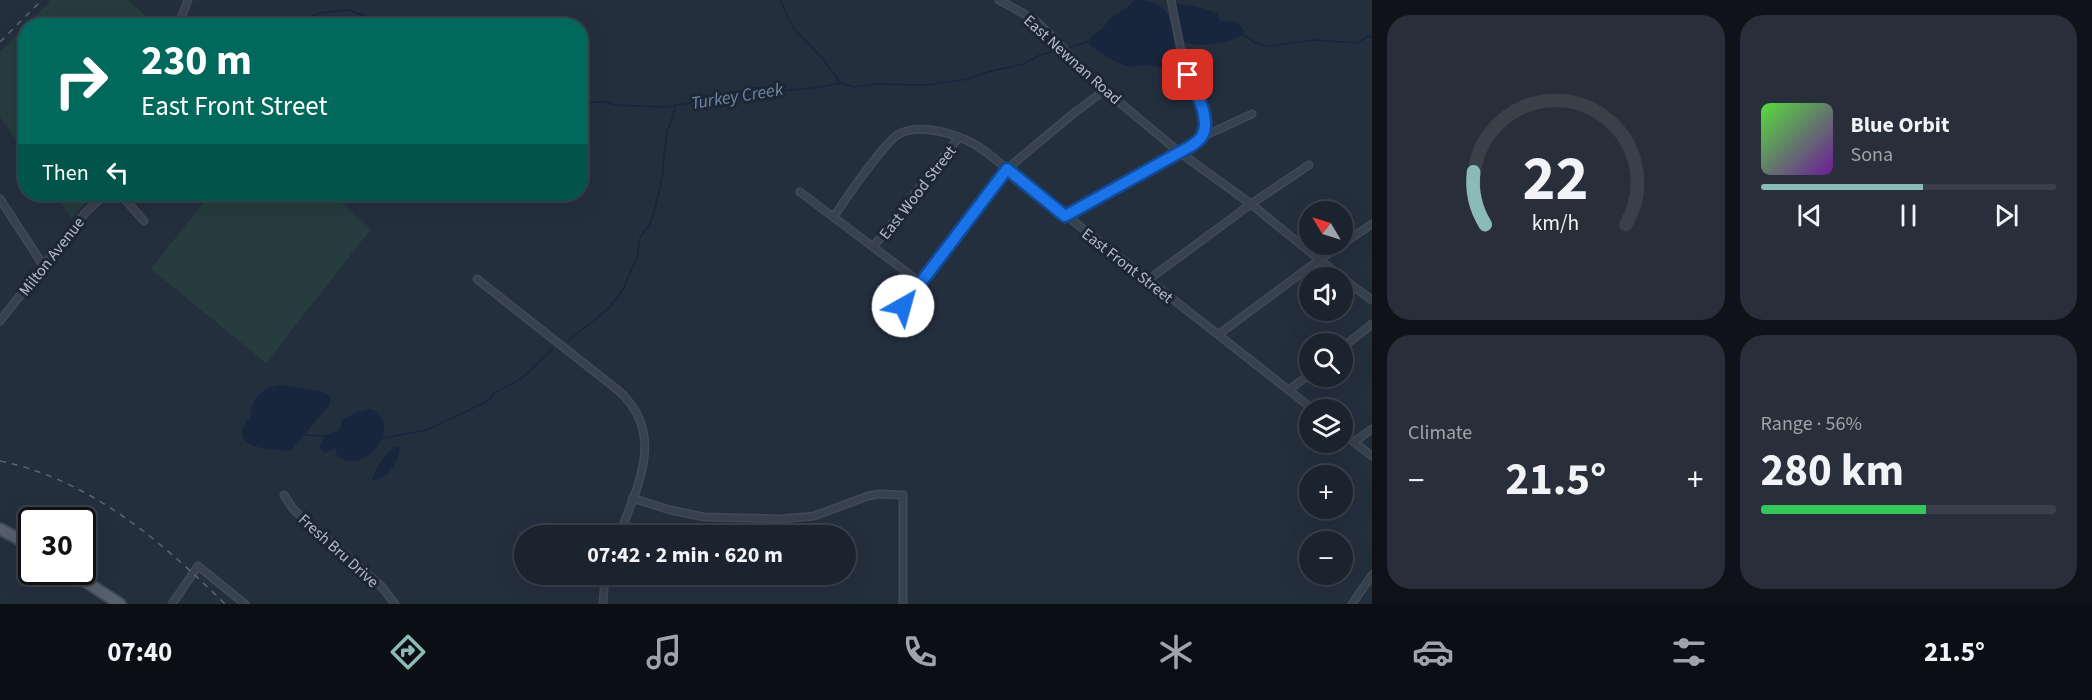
<!DOCTYPE html>
<meta charset="utf-8">
<style>
body{margin:0;font-family:"Source Sans 3",sans-serif;background:#282f3a;color:#f1f3f6;height:100vh;display:flex;flex-direction:column;font-size:22px;white-space:nowrap}
*{box-sizing:border-box;margin:0}
p{font-size:20px;color:#a0a4aa}
.icon{flex:none;width:33px;height:33px;fill:none;stroke:currentColor;stroke-width:2;stroke-linecap:round;stroke-linejoin:round}
.map{position:relative;flex:1;overflow:hidden}
.details{display:flex;flex-direction:column;gap:15px;padding:15px;background:#0f1319;width:720px}
.details>*{flex:none}
.banner{position:absolute;left:18px;top:18px;width:570px;height:183px;border-radius:24px;box-shadow:0 6px 24px #0002,0 0 0 2px #39404a;background:#00695c;color:#fff;overflow:hidden}
.needle{width:39px;rotate:308deg}
.buttons{position:absolute;left:1299px;top:201px;display:grid;gap:12px}
.buttons a{display:grid;place-items:center;width:54px;height:54px;border-radius:50%;background:#1b232e;box-shadow:0 6px 24px #0002,0 0 0 2px #39404a;font-size:30px}
.speed{position:absolute;left:18px;top:507px;display:flex;gap:12px;font-size:30px;font-weight:700;text-align:center}
.speed>*{display:grid;place-content:center;width:78px;height:78px;border-radius:50%;background:#1b232e;box-shadow:0 6px 24px #0002,0 0 0 2px #39404a;line-height:1}
.speed .limit{border:3px solid #111;border-radius:9px;background:#fff;color:#111}
.pin{position:absolute;display:grid;place-items:center;width:51px;height:51px;color:#fff;margin:-26px;border-radius:12px;box-shadow:0 3px 9px #0006}
.me{position:absolute;width:66px;margin:-33px;rotate:38deg;stroke-linejoin:round;filter:drop-shadow(0 0 4px #0008)}
.turn{display:flex;align-items:center;gap:21px;height:126px;padding:0 24px;font-size:27px}
.turn .icon{width:78px;height:78px;stroke-width:2.5}
.turn b{display:block;font-size:42px;line-height:51px}
.then{display:flex;align-items:center;height:57px;padding:0 24px;background:#0003;gap:12px;font-size:22px}
.big{font-size:45px;font-weight:700;line-height:1.1}
.details .card{flex:1;display:flex;flex-direction:column;justify-content:center;gap:9px;min-width:0;padding:0 21px;border-radius:24px;background:#282f3a}
.details .dial{align-items:center;gap:0}
.dial svg{height:156px;overflow:visible;fill:none;stroke:#39404a;stroke-width:7;stroke-linecap:round;text-anchor:middle}
.dial text{fill:#f1f3f6;stroke:none}
.song{display:flex;align-items:center;gap:18px}
.cover{width:72px;height:72px;border-radius:9px;background:linear-gradient(135deg,hsl(110 70% 55%),hsl(280 70% 35%))}
.played{height:6px;border-radius:3px;background:linear-gradient(90deg,#8bbbb9 55%,#39404a 55%)}
.keys{display:flex;justify-content:space-around;direction:ltr}
.heat{display:flex;justify-content:space-between;align-items:center;font-size:33px;direction:ltr}
.charge{height:9px;border-radius:4px;background:linear-gradient(90deg,#34c759 56%,#39404a 0)}
.details .tiles{flex:1;display:grid;gap:15px;grid-template-columns:repeat(2,1fr)}
.trip{position:absolute;left:514px;top:525px;width:342px;height:60px;border-radius:30px;background:#1b232e;box-shadow:0 6px 24px #0002,0 0 0 2px #39404a;font-weight:700;line-height:60px;text-align:center}
.tab-bar{display:flex;height:96px;justify-content:space-around;align-items:center;background:#0b0e12;color:#a0a4aa}
.tab-bar .icon{width:42px;height:42px}
.tab-bar .on{color:#8bbbb9}
.tab-bar b{font-size:27px;color:#f1f3f6}
main{display:flex;flex:1;min-height:0}
.map>svg:first-child{display:block}
.green{fill:#263c3f}
.water{fill:#17263c}
.lines{fill:none;stroke-linecap:round;stroke-linejoin:round}
.stream{stroke:#17263c;stroke-width:1.5}
.minor-casing{stroke:#414a57;stroke-width:9}
.primary-casing{stroke:#414a57;stroke-width:14}
.minor{stroke:#38414e;stroke-width:6}
.primary{stroke:#56606e;stroke-width:10}
.rail{stroke:#5a6575;stroke-width:1.5;stroke-dasharray:6 6;stroke-linecap:butt}
.route-casing{stroke:#114b97;stroke-width:15}
.route{stroke:#1a73e8;stroke-width:10}
.labels{text-anchor:middle;stroke-width:6;stroke-linejoin:round;paint-order:stroke}
.street-label{font-size:16px;fill:#b4bcc9;stroke:#1d2633}
.water-label{font-size:18px;font-style:italic;fill:#6d86a8;stroke:#1d2633}
</style>
<main>
<div class="map">
<svg width="1372" height="604" viewBox="0 0 1372 604">
<rect width="100%" height="100%" fill="#242f3e"/>
<path class="green" d="M51 0H128L156 25 26 26Z
M26 26V153H25L0 117V51Z
M54 194H93L71 218Z
M210 194H332L371 229 266 363 151 269Z"/>
<path class="water" d="M1135 0C1173 0 1175 27 1176 59 1168 72 1159 66 1147 65 1140 64 1135 68 1128 66 1119 64 1092 50 1088 42L1092 36 1104 27 1110 18 1126 8Z
M1176 4C1189 4 1206 8 1218 14L1220 21 1238 22 1245 32C1237 42 1195 50 1184 41L1175 7Z
M282 385 320 391 329 396 330 404 293 448C286 452 278 450 270 449 261 449 240 445 242 431 243 425 249 420 251 414 252 411 251 408 252 405 257 392 269 386 282 385Z
M371 409C406 424 363 479 337 455L335 448 325 453 320 448V444L326 435C341 427 336 438 343 419L357 412Z
M395 447H400C397 464 390 479 372 480 377 466 382 456 395 447Z"/>
<g class="lines">
<path class="stream" d="M780 0 794 29 823 59 840 82
M287 26 320 13 348 10 395 26
M1243 35 1254 42 1267 46 1316 40 1357 43 1367 37H1372
M1068 48 1088 42
M582 103 604 102 614 105 666 107 707 100 718 96 771 90H791L820 87 841 83 854 87 872 84 929 85 968 79 984 73 1023 64 1040 55 1059 50
M568 341 609 308 623 289 637 257 640 238 650 224 654 212 663 174V163L667 132 676 107
M305 435 325 436
M383 438 426 430 482 404 489 400 494 393 521 379 553 349"/>
<defs>
<path id="minor" d="M999 0 1035 20 1053 37 1089 77 1179 152 1251 204 1342 278
M1171 0 1181 51 1205 119V129L1202 137
M178 26 188 0
M800 192 921 283
M120 194 144 221
M0 199 43 265
M834 216C846 199 884 142 899 134 919 124 948 132 966 140 981 146 995 159 1007 169L1314 410
M1065 216 1191 146 1202 137 1252 114
M874 246 959 137
M1342 278 1372 300
M477 279 619 391C666 434 638 485 619 536
M1148 280 1251 204 1309 165
M903 306 1007 169 1074 113 1105 90
M0 321 85 213 106 194
M1219 334 1319 260 1372 224
M1342 348 1372 324
M1290 389 1310 374
M1342 433 1372 456
M1354 442 1372 429
M284 495 293 509 382 587 395 604
M632 498 670 510 704 517 781 519 814 516 868 496 879 494 903 495V604
M172 604 198 566 245 604
M603 604 605 574
M1352 604 1372 575"/>
<path id="primary" d="M0 529 32 546
M71 572 120 604"/>
</defs>
<use href="#minor" class="minor-casing"/>
<use href="#primary" class="primary-casing"/>
<use href="#minor" class="minor"/>
<use href="#primary" class="primary"/>
<path class="rail" d="M0 42 42 0
M0 461C91 480 161 541 225 604"/>
</g>
<g class="lines">
<defs>
<path id="route" d="M903 306 1007 169 1065 216 1191 146C1195 143 1200 140 1202 136 1212 119 1195 91 1188 75"/>
</defs>
<use href="#route" class="route-casing"/>
<use href="#route" class="route"/>
</g>
<g class="labels">
<g class="street-label">
<text transform="translate(1073 59) rotate(42)" y="6">East Newnan Road</text>
<text transform="translate(917 192) rotate(-52)" y="6">East Wood Street</text>
<text transform="translate(51 256) rotate(-52)" y="6">Milton Avenue</text>
<text transform="translate(1128 265) rotate(38)" y="6">East Front Street</text>
<text transform="translate(339 550) rotate(42)" y="6">Fresh Bru Drive</text>
</g>
<g class="water-label">
<text transform="translate(737 96) rotate(-9)" y="6">Turkey Creek</text>
</g>
</g>
</svg>
<div class="buttons">
<a><svg class="needle" viewBox="-14 -14 28 28"><path d="M0-13l5 13h-10z" fill="#e53935"/><path d="M0 13l5-13h-10z" fill="#a0a4aa"/></svg></a>
<a><svg class="icon" aria-label="sound" viewBox="0 0 24 24"><path d="M4 9h4l5-4v14l-5-4H4zM17 9q2 3 0 6"/></svg></a>
<a><svg class="icon" aria-label="search" viewBox="0 0 24 24"><circle cx="10" cy="10" r="6"/><path d="M15 15l6 6"/></svg></a>
<a><svg class="icon" aria-label="layers" viewBox="0 0 24 24"><path d="M12 4l9 5-9 5-9-5zM3 14l9 5 9-5"/></svg></a>
<a>+</a>
<a>−</a>
</div>
<div class="speed"><div class="limit">30</div></div>
<div class="pin" style="left:1188px;top:75px;background:#d93025"><svg class="icon" aria-label="arrive" viewBox="0 0 24 24"><path d="M6 21V4h12l-3 4 3 4H6"/></svg></div>
<svg class="me" style="left:903px;top:306px" viewBox="-20 -20 40 40"><circle r="19" fill="#fff"/><path d="M0-13L10 11 0 6-10 11z" fill="#1a73e8"/></svg>
<div class="trip">07:42 · 2 min · 620 m</div>
<div class="banner">
<div class="turn"><svg class="icon" aria-label="right" viewBox="0 0 24 24"><path d="M7 20v-9h11M14 6l5 5-5 5"/></svg><div><b>230 m</b>East Front Street</div></div>
<div class="then">Then<svg class="icon" aria-label="left" viewBox="0 0 24 24"><path d="M17 20v-9H6M10 6l-5 5 5 5"/></svg></div>
</div>
</div>
<section class="details">
<div class="tiles">
<div class="card dial"><svg viewBox="0 0 100 80">
<path d="M14 69A42 42 0 1 1 86 69"/>
<path d="M14 69A42 42 0 0 1 8 42" stroke="#8bbbb9"/>
<text x="50" y="56" font-size="32" font-weight="700">22</text>
<text x="50" y="72" font-size="11">km/h</text>
</svg></div>
<div class="card">
<div class="song"><i class="cover"></i><div><b>Blue Orbit</b><p>Sona</p></div></div>
<div class="played"></div>
<div class="keys"><svg class="icon" aria-label="previous" viewBox="0 0 24 24"><path d="M18 5L8 12l10 7zM5 5v14"/></svg><svg class="icon" aria-label="pause" viewBox="0 0 24 24"><path d="M8 5v14M16 5v14"/></svg><svg class="icon" aria-label="next" viewBox="0 0 24 24"><path d="M6 5l10 7-10 7zM19 5v14"/></svg></div>
</div>
<div class="card"><p>Climate</p>
<div class="heat"><a>−</a><b class="big">21.5°</b><a>+</a></div>
</div>
<div class="card"><p>Range · 56%</p><b class="big">280 km</b><div class="charge"></div></div>
</div>
</section>
</main>
<nav class="tab-bar">
<b>07:40</b>
<svg class="icon on" aria-label="directions" viewBox="0 0 24 24"><path d="M12 3l9 9-9 9-9-9zM9 14v-3h6M13 9l2 2-2 2"/></svg>
<svg class="icon" aria-label="music" viewBox="0 0 24 24"><path d="M9 18V5l10-2v13"/><circle cx="6" cy="18" r="3"/><circle cx="16" cy="16" r="3"/></svg>
<svg class="icon" aria-label="phone" viewBox="0 0 24 24"><path d="M5 4h4l2 5-3 2q2 4 5 5l2-3 5 2v4C11 20 4 13 5 4z"/></svg>
<svg class="icon" aria-label="climate" viewBox="0 0 24 24"><path d="M12 3v18M4 7l16 10M4 17L20 7"/></svg>
<svg class="icon" aria-label="car" viewBox="0 0 24 24"><path d="M5 17H2v-5l4-1 3-4h7l3 4 3 1v5h-3M9 17h6M6 11h13"/><circle cx="7" cy="17" r="2"/><circle cx="17" cy="17" r="2"/></svg>
<svg class="icon" aria-label="filters" viewBox="0 0 24 24"><path d="M4 7h16M4 17h16"/><circle cx="9" cy="7" r="2"/><circle cx="15" cy="17" r="2"/></svg>
<b>21.5°</b>
</nav>
